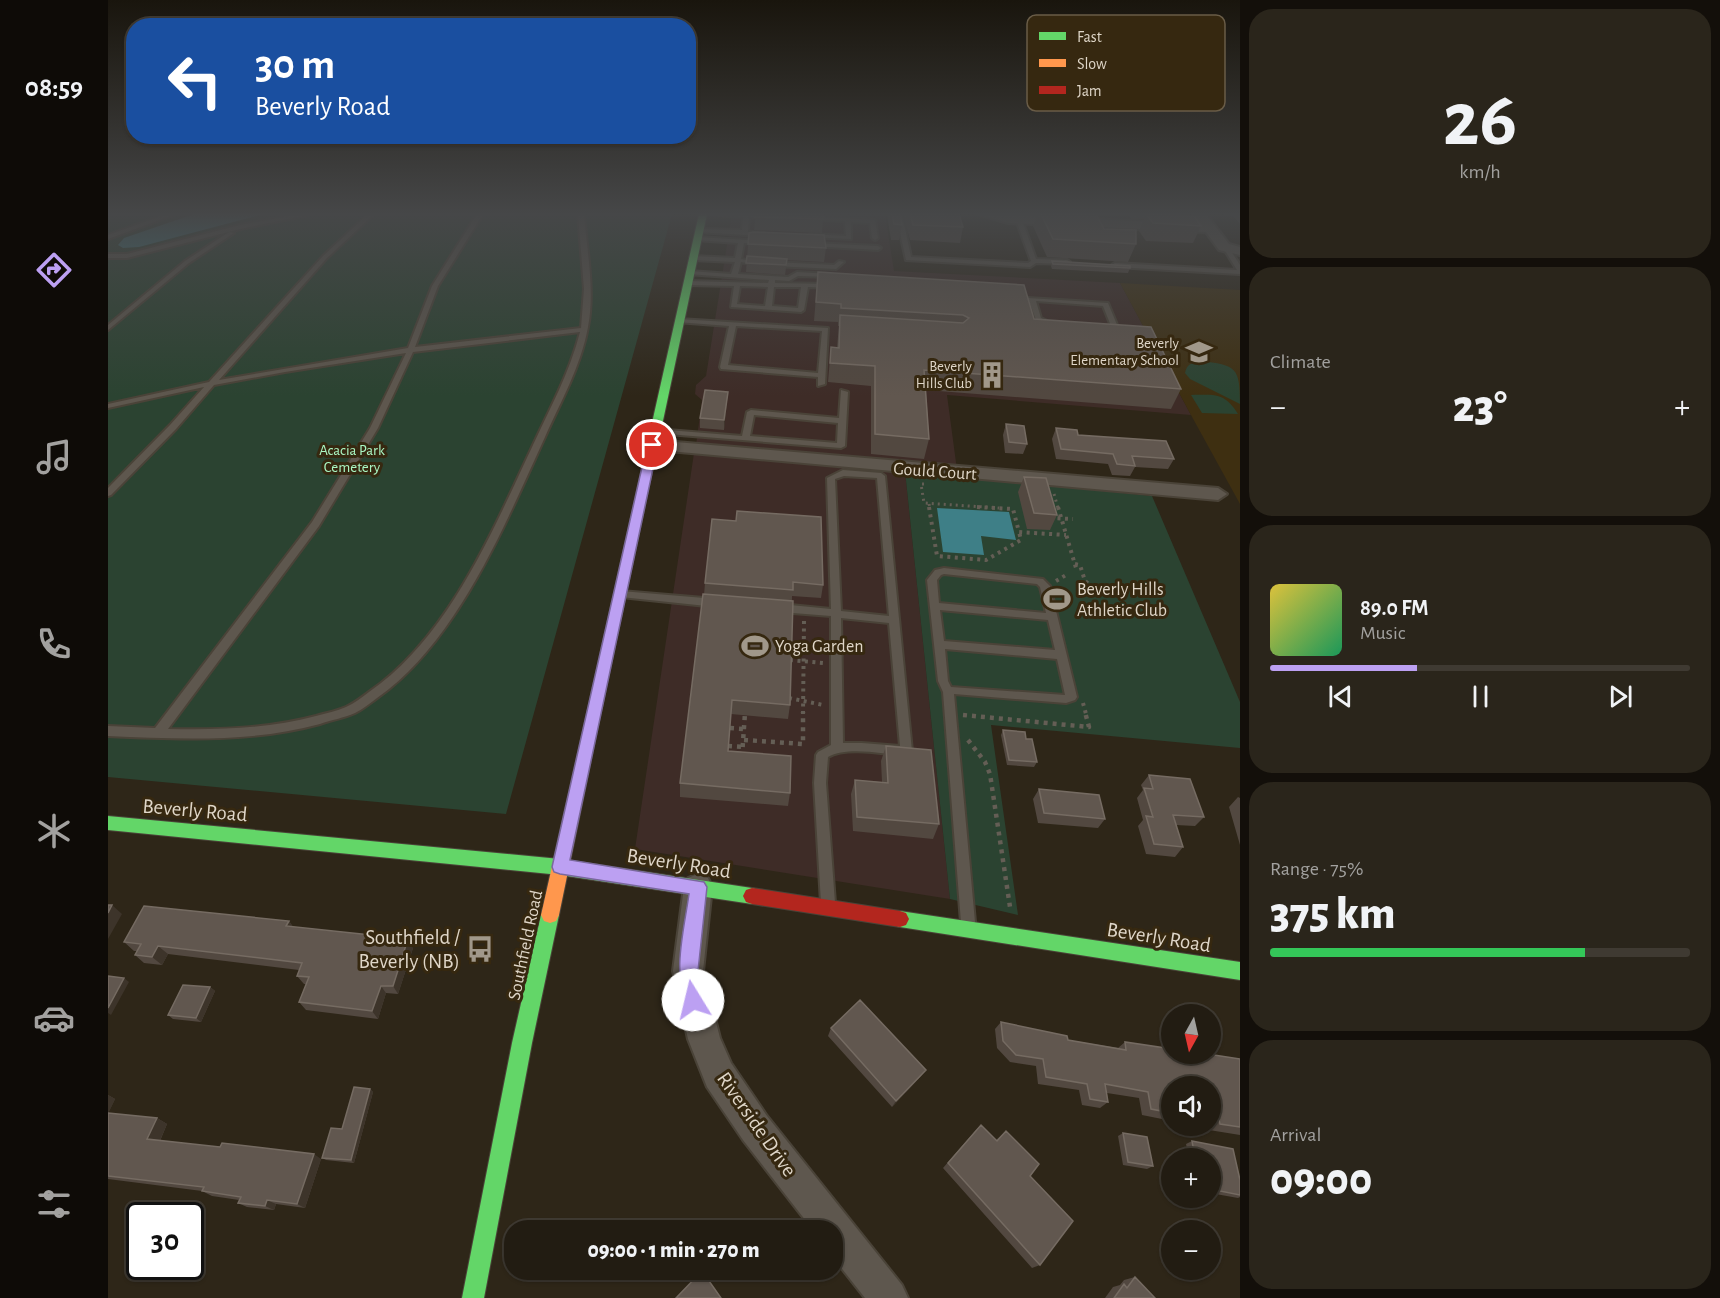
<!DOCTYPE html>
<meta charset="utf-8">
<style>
body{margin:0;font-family:"Alegreya Sans",sans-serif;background:#2a251b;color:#f1f3f6;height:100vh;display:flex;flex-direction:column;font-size:22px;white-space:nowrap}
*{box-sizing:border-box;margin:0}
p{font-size:20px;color:#a2a19f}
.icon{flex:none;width:33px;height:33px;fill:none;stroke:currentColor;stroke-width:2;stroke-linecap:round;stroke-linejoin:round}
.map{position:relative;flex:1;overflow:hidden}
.sheet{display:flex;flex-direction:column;gap:9px;padding:9px;background:#130f0a;width:480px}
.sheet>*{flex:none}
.guide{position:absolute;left:18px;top:18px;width:570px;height:126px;border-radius:24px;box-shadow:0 2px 4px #0004,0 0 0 2px #3f3a32;background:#1a4fa0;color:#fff;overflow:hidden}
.needle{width:39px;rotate:188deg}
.buttons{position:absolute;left:1053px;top:1004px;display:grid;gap:12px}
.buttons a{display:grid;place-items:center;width:60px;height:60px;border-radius:50%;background:#221c12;box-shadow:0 2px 4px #0004,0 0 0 2px #3f3a32;font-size:30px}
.speed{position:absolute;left:18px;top:1202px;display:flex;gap:12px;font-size:30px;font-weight:700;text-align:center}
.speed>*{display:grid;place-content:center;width:78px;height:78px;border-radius:50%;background:#221c12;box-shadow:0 2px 4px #0004,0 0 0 2px #3f3a32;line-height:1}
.speed .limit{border:3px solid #111;border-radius:9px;background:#fff;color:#111}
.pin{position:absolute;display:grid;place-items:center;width:51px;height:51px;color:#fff;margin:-26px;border:3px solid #fff;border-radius:50%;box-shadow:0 2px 6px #0007}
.me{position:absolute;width:66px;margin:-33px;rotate:351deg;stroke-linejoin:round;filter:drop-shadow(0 0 4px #0008)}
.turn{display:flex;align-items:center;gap:21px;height:126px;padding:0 30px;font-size:27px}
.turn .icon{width:78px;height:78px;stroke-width:2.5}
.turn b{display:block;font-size:42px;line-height:51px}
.big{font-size:45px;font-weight:800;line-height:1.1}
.sheet .widget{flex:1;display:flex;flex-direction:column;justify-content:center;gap:9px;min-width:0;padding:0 21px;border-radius:24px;background:#2a251b}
.sheet .dial{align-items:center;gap:0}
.dial b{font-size:78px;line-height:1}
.song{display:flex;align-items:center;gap:18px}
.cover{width:72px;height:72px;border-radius:9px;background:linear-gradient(135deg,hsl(50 70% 55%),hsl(150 70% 35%))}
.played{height:6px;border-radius:3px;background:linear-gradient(90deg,#bca0f2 35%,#3f3a32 35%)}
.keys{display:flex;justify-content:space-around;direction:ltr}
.heat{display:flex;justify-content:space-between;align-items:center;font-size:33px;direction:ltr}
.charge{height:9px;border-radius:4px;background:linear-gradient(90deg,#34c759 75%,#3f3a32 0)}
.trip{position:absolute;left:396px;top:1220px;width:339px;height:60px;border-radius:24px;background:#221c12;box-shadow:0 2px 4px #0004,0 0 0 2px #3f3a32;font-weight:800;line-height:60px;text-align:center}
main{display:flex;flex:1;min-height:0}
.menu{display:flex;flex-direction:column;width:108px;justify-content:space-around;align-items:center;background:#0e0b07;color:#a2a19f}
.menu .icon{width:42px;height:42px}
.menu .current{color:#bca0f2}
.menu b{font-size:27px;color:#f1f3f6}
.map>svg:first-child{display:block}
.commercial{fill:#3e2c27}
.built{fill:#3e2f11}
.green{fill:#2b4331}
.water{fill:#3e7f87}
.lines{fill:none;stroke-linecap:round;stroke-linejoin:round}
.lane-casing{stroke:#4a4338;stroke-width:4}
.street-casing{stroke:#4a4338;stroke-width:4}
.fast-casing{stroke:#4a4338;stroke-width:2}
.slow-casing{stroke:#4a4338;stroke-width:2}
.jam-casing{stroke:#4a4338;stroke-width:2}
.path-far2{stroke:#645e55;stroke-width:3;stroke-dasharray:2 4;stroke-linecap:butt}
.path-far1{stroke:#645e55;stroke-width:4;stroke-dasharray:3 4.5;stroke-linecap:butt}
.path{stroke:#645e55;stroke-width:4.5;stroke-dasharray:4 5;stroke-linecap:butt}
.lane{fill:#5e574e;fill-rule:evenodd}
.street{fill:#5e574e;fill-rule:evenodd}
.fast{fill:#63d668;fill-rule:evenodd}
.slow{fill:#ff974d;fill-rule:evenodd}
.jam{fill:#b3261e;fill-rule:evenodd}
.wall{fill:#524840}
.shaded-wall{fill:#3d342a}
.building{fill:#61574f;stroke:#756b62;stroke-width:1.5}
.route{fill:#bca0f2;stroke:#7a689d;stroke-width:1.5}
.labels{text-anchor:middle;stroke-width:6;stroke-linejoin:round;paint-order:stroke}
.far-poi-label{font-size:15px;fill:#dfd6c8;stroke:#362810;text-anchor:end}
.far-park-label{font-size:15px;fill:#aaf7c4;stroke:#362810}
.street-label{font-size:18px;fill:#dfd6c8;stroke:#362810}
.poi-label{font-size:18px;fill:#dfd6c8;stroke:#362810;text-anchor:start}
.near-street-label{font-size:21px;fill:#dfd6c8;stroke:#362810}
.near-poi-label{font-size:21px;fill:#dfd6c8;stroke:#362810;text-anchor:end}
.key{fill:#362810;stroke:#695c47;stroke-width:1.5}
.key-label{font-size:16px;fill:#dfd6c8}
</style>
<main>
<nav class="menu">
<b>08:59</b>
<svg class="icon current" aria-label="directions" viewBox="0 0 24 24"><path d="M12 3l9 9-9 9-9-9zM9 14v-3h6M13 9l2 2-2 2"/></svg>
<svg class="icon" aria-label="music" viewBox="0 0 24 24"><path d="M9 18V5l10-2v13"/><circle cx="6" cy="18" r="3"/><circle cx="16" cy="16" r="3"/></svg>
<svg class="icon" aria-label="phone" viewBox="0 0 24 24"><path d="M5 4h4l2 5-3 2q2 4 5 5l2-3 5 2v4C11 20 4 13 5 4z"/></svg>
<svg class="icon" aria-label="climate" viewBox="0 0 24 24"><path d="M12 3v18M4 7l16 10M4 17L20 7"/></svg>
<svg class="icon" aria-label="car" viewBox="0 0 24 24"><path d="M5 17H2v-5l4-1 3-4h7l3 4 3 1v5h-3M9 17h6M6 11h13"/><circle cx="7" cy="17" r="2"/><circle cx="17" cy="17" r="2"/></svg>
<svg class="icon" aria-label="filters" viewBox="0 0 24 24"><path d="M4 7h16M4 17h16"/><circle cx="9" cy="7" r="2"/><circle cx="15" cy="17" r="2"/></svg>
</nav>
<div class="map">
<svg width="1132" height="1298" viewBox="0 0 1132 1298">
<rect width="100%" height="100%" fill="#2e2618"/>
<path class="commercial" d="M624 214H777L786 271 1012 283 1083 415 839 395 849 470 588 445 594 400 587 394 588 385 598 376Z
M586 453 797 471 842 899 527 849Z"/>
<path class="built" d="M1012 283 1132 290V504L1083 415Z"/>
<path class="green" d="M0 214H564L398 814 0 777Z
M1092 361C1129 365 1132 368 1132 404L1082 379 1077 373C1079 364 1083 363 1092 361Z
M1083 395C1107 395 1116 392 1130 414L1094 413Z
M797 471 1044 496 1132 702V748L883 725 910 915 842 899Z"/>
<path class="water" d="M86 214H156L31 247 15 248 10 245 16 238Z
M829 508 901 512 908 540 873 536 876 555 835 552Z"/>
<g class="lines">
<defs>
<path id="lane" d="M59 214H68L0 239V235Z
M192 214H205L132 229 19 258H0V254H19L132 225Z
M260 214H266L219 258 111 380 300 348 324 286 369 214H375L330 286 307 347 473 328 476 289 470 214H476C479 252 487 290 480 327 473 366 453 401 437 437 397 524 350 641 269 698 262 703 255 709 247 713 236 718 223 720 212 724 142 743 72 739 0 736V726L47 728 204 522 262 428 298 353 177 372 106 385 68 429 3 495 0 496V488L62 425 96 387 0 408V404L101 382 215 256ZM472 332C462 372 442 408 425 445 385 530 341 637 261 692 254 697 247 703 238 707 229 711 218 713 208 716 159 729 110 730 60 729L211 526 270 428 305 352Z
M600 214H655L662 216 659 218 641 217 640 232 656 233 657 234 654 236 589 232 588 231 591 229 634 230 635 217Z
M788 214H794L803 257 920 263 923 261 908 220 911 218 914 220 928 259 959 260 962 262 959 264 928 263 922 267 798 260Z
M702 216 767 220 770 238 767 240 764 238 762 223 743 222V239L701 237 700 236 703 234 738 236 737 221 700 219V217Z
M121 232 126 233 81 263 0 330V325L77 261Z
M590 237 655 241V243L653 244 636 243 633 259 654 263 651 265 633 262 630 274 680 277 689 272 723 274 725 275V277L690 276 681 281 667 280V283L723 284 726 286 723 288 700 287 696 310 693 312 623 307 626 286 580 285 577 283 580 281 660 283 661 280 580 274 579 273 582 271 623 274 627 262 585 260 582 258 585 256 627 258 630 243 588 240 587 239ZM632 286 660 287 657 306 629 304ZM666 287H693L690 308 664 306Z
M704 243 770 246 773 248 770 250 702 246V244Z
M1119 247 1121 248 1132 265V274L1007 267 1004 265 1007 263 1129 270 1116 249Z
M731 261 736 262 728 269 666 266 663 264 666 262 726 265Z
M905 297 1000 303 1012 332 1006 337 1001 336 1005 331 995 306 928 301 933 318 947 325V327L945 328 928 320 921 301 905 299Z
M571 319 720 328 717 384 710 386V377L613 369 612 367 621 326 569 322 568 321ZM628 326 714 331 710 373 620 365Z
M733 390 740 392 737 446 733 448 547 433 543 431 547 429 634 436 639 412 643 410 731 418ZM646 415 730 423 729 443 642 436Z
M735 470 773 473 777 476 804 751 802 754 798 756C776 754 739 746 720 757L718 783 727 903 725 907 720 909 715 907 713 903 706 783 708 755 710 752 723 745V616L672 612 667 608 672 604 723 609 719 478ZM736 476 769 478 781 616 733 611 727 479ZM733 618 781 623 792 746 754 743H735Z
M836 568 935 579 942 586 969 697 967 700 958 703 846 694 867 922 865 927 860 929 855 927 853 922 835 692 830 681 819 580 827 570ZM836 574 929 584 932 587 938 613 831 603 829 580 833 575ZM832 610 940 620 947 650 836 641ZM837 649 949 659 957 695 843 687 840 681Z
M513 591 608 599 613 603 608 607 513 597 508 594Z"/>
<path id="street" d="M870 214 1092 224 1086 215 1098 214 1121 244 1132 247V255L1111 250 1098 232 900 223Z
M544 440 1110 488 1119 494 1110 500 538 449 535 445 538 441Z
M590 874 600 878 604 887 595 971 612 1038 623 1063 659 1116 794 1285 800 1298H757L724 1256V1230H705L635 1140 599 1087 580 1039 565 971 576 887 580 878Z"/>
<path id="fast" d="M591 214H599L493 712 491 716H481L479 712Z
M0 816 452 859 644 888 650 890 653 896 650 902 644 904 452 875 0 830Z
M442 907 448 909 451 915 424 1043 376 1298H354L404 1043 433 915 436 909Z
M792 911 1132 962V980L792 927 786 925 783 919 786 913Z"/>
<path id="slow" d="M486 706 491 708 493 712 451 915 448 921 442 923 436 921 433 915 479 712 481 708Z"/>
<path id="jam" d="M644 888 792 911 798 913 801 919 798 925 792 927 644 904 638 902 635 896 638 890Z"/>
</defs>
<use href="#lane" class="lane-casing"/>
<use href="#street" class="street-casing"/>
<use href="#fast" class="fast-casing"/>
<use href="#slow" class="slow-casing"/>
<use href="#jam" class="jam-casing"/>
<path class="path-far2" d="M816 484H813L816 503 891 508
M946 494 950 508
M821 504 822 508"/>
<path class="path-far1" d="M821 507 829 556 878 560 913 540 911 532
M869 507 905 509 911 532 958 535
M950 507 968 568 965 570
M942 518 965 519
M967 564 972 565 977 581 987 589
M948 581 958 575
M682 660 715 663
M681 698 715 705
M975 703 978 714
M695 714 696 621"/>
<path class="path" d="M855 715 981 727 977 712
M622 728 636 729
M636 740 695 744V712
M860 740 877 762 882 774 902 907
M620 746 635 747
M634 756 637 713"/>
<use href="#lane" class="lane"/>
<use href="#street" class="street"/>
<use href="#fast" class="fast"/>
<use href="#slow" class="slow"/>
<use href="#jam" class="jam"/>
</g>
<path class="wall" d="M648 214 715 219 714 233 646 230Z
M779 214H792L794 225 791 240H783Z
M795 214H851L855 227 852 243 802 240Z
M929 214H1072V215L1093 226 1085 243 1038 241 1031 231 1036 219H1023L1021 215H988L996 229 1028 244 1020 262 939 257 925 226Z
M1115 214H1132V224L1125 216H1116Z
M641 233 718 248 716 262 679 260 677 275 638 272Z
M944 261 1022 268 1020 273 944 269 943 266Z
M710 272 926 319 1073 389 1063 409 818 390 821 439 816 459 763 454V386L720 382 723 347H729L731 326H730V322L706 321Z
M620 392 616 430 592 428V418Z
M898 424 919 444 915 454 897 453 895 435Z
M948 428 970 435 1066 459 1060 469 1027 467 1022 476 1004 475 1000 464 948 459 944 439Z
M916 477 949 515 942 530 919 529 910 492Z
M604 519 715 585 713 598 684 596 682 705 680 719 623 714 620 751 682 793 680 806 572 797V783L596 595 597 583Z
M895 730 918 739 929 762 926 767 899 765 893 735Z
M778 746 831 824 825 839 745 831 743 794 747 780 774 782 773 761Z
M1041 775 1096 817 1087 826 1068 825 1075 847 1067 857 1038 854 1030 826 1035 820 1029 798 1035 790 1033 785Z
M931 789 997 819 990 828 930 823 925 799Z
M1130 797 1132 798V845L1121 807Z
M181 921 185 927 305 948 290 994 278 993 270 1019 198 1010 191 1002 198 984H196L189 976 191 970 60 954 54 965 36 963 27 955 29 951H26L16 942Z
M102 987 107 991 93 1022 65 1019 60 1015Z
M893 1022 960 1040 1010 1048 1017 1042 1132 1059V1135L1101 1130 1100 1125H1102V1086H1064V1121L1034 1115 1031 1098 999 1093 1000 1102 992 1108 974 1105 971 1090 930 1084 928 1066 902 1062 889 1048 887 1029Z
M723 1028 813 1076 784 1107 720 1036Z
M262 1089 265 1092 246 1163 218 1160 214 1158Z
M0 1095 7 1099 0 1113 49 1118 59 1124 52 1141 213 1159 197 1208 168 1204 166 1210 139 1207 130 1203 131 1200 104 1196 94 1191 0 1179Z
M873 1125 888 1140 898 1131 922 1176 932 1265 924 1268 835 1168 867 1131Z
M1015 1133 1045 1166 1039 1169 1015 1165 1010 1136Z
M1084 1141 1132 1180V1197L1130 1198 1102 1193V1158H1081L1078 1144Z
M1027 1277 1047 1298H997L1005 1287 1012 1285 1016 1280Z"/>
<path class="shaded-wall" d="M620 392 619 402 616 430V420Z
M4 905 14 914 0 939V913Z
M181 921 187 930 178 926Z
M300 939 305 948 290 994 285 986Z
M50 946 60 954 54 965 44 957Z
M16 978 21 982 3 1015 0 1013V1008Z
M273 986 278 993 270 1019 264 1011Z
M102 987 107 991 93 1022 88 1018Z
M818 1070 813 1076 784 1107 788 1101Z
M262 1089 265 1092 246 1163 243 1160Z
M0 1095 7 1099 0 1114Z
M49 1118 59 1124 50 1145 39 1139Z
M206 1154 213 1159 197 1208 189 1204Z
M159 1200 168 1204 166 1210 157 1206Z"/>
<path class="building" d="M648 214H715V219L647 217Z
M784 214H792L794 225 786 224Z
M802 214H851L855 227 805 225Z
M933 214H988L996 229 1028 230V244L945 239Z
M1038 214 1086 216 1093 226 1045 223Z
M646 232 716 235 718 248 640 244 641 233Z
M639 256 679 259 678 265 638 263Z
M944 261 1022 266V268L945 264Z
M710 272 916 285 926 319 1043 327 1073 389 816 370 821 439 767 434V366L722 363 723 347 731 348 732 315 855 323 861 318 855 315 733 308V304L708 302Z
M597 390 620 392 616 420 592 418Z
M898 424 916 426 919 444 901 442Z
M948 428 969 430 970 435 1058 441 1066 459 1024 456 1027 466 1009 464 1005 454 953 449Z
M916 477 938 478 949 515 926 513Z
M629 511 713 517 715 585 685 582V590L597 583 604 519 628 521Z
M595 594 685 601 682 705 624 700 620 751 683 756 682 793 572 783Z
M895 730 917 732 918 739H924L929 762 901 760Z
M778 746 823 750 831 824 749 817 747 780 780 783Z
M1041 775 1082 779 1096 817 1065 815 1075 847 1046 844 1038 816 1045 817 1036 788 1045 789Z
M931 789 991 795 997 819 936 813Z
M0 905H4L0 913Z
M36 906 181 921 178 926 300 939 285 986H273L264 1011 191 1002 201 977 189 976 194 963 50 946 44 957 27 955 33 944 16 942Z
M0 976 16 978 0 1008Z
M75 985 102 987 88 1018 60 1015Z
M752 1000 818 1070 788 1101 723 1028Z
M893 1022 959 1036 960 1040 1018 1050 1017 1042 1064 1049V1053H1093L1132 1059V1127L1112 1124 1107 1100 1102 1099V1086H1064V1113L1043 1109 1040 1092 997 1084 1000 1102 982 1099 979 1084 938 1077 935 1059 908 1055 895 1041Z
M246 1087 262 1089 243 1160 214 1158 223 1128 234 1129Z
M0 1113 49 1118 39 1139 112 1147 114 1143 206 1154 189 1204 159 1200 157 1206 130 1203 133 1197 94 1191 96 1187 0 1176Z
M873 1125 889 1141 898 1131 931 1164 922 1176 965 1221 932 1265 840 1163Z
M1015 1133 1039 1137 1045 1166 1020 1162Z
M1084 1141 1125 1149 1132 1180V1195L1102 1189V1158H1087Z
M594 1271 613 1298H568Z
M1027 1277 1047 1298H1006L1016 1284 1019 1288Z"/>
<linearGradient id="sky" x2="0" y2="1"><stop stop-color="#19150d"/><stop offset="0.54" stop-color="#464748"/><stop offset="1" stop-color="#464748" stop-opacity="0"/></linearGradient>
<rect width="1132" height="396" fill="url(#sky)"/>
<path class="route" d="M544 442 550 445 462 860 596 882 599 887 590 971 595 1000 592 1007 585 1010 579 1007C564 972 576 930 581 894L452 874 446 872 444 867 539 445Z"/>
<defs>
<symbol id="school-bare" viewBox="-9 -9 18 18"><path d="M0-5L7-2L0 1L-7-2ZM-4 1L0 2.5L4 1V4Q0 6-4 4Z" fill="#a1988a" stroke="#362810" stroke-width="2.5" paint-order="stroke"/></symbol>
<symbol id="building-bare" viewBox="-9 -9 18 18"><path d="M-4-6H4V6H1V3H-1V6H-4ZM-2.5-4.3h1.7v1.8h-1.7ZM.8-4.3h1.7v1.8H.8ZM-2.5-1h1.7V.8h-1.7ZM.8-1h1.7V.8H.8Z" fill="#a1988a" stroke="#362810" stroke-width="2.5" paint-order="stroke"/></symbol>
<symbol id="stadium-bare" viewBox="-9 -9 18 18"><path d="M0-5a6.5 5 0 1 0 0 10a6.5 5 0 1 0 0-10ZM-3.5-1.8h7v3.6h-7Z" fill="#a1988a" stroke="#362810" stroke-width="2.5" paint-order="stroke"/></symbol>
<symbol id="bus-bare" viewBox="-9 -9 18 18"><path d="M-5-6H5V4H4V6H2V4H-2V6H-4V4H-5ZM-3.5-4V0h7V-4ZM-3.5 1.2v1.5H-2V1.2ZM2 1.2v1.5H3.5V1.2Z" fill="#a1988a" stroke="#362810" stroke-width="2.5" paint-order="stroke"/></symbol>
</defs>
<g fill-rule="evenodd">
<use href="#school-bare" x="1072" y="333" width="38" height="38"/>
<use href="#building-bare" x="865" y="356" width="38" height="38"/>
<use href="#stadium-bare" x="930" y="580" width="38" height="38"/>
<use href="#stadium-bare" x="628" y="627" width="38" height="38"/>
<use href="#bus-bare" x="353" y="930" width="38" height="38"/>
</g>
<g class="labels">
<g class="far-poi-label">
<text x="1071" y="348">Beverly<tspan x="1071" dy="17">Elementary School</tspan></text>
<text x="864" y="371">Beverly<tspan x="864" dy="17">Hills Club</tspan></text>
</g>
<g class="far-park-label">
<text x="244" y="455">Acacia Park<tspan x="244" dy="17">Cemetery</tspan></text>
</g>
<g class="street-label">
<text transform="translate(827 471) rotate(4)" y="6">Gould Court</text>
<text transform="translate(417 945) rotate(-78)" y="6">Southfield Road</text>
</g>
<g class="poi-label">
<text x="969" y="595">Beverly Hills<tspan x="969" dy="21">Athletic Club</tspan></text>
<text x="667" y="652">Yoga Garden</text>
</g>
<g class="near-street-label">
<text transform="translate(87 810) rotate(5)" y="7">Beverly Road</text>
<text transform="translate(571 863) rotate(9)" y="7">Beverly Road</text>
<text transform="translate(1051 937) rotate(9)" y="7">Beverly Road</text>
<text transform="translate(649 1124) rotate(55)" y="7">Riverside Drive</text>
</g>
<g class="near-poi-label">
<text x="352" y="944">Southfield /<tspan x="352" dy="24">Beverly (NB)</tspan></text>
</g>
</g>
<rect x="919" y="15" width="198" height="96" rx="9" class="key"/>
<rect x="931" y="32" width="27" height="8" fill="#63d668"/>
<rect x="931" y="59" width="27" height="8" fill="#ff974d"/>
<rect x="931" y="86" width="27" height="8" fill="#b3261e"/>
<g class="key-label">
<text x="969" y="42">Fast</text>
<text x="969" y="69">Slow</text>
<text x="969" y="96">Jam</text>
</g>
</svg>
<div class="buttons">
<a><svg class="needle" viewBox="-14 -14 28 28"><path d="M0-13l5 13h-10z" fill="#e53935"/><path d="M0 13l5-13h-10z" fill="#a2a19f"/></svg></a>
<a><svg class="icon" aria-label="sound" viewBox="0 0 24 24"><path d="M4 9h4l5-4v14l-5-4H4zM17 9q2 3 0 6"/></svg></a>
<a>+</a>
<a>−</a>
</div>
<div class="speed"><div class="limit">30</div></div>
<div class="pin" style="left:544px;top:445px;background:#d93025"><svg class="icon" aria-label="arrive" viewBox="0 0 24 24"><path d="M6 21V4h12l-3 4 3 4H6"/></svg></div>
<svg class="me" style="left:585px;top:1000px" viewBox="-20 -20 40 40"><circle r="19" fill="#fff"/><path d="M0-13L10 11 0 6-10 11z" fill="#bca0f2"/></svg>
<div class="trip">09:00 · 1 min · 270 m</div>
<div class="guide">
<div class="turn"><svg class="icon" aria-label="left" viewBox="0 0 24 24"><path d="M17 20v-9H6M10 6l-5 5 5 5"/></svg><div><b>30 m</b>Beverly Road</div></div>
</div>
</div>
<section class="sheet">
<div class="widget dial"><b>26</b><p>km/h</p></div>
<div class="widget"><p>Climate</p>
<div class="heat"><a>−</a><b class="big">23°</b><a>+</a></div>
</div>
<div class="widget">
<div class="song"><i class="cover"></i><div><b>89.0 FM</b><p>Music</p></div></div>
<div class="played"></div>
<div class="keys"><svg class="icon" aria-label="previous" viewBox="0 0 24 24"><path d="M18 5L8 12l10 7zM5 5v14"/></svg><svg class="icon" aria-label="pause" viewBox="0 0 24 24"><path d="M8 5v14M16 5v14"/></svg><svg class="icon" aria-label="next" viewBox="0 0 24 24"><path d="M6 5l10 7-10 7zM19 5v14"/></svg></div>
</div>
<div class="widget"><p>Range · 75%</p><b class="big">375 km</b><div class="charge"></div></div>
<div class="widget"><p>Arrival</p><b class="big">09:00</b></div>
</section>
</main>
